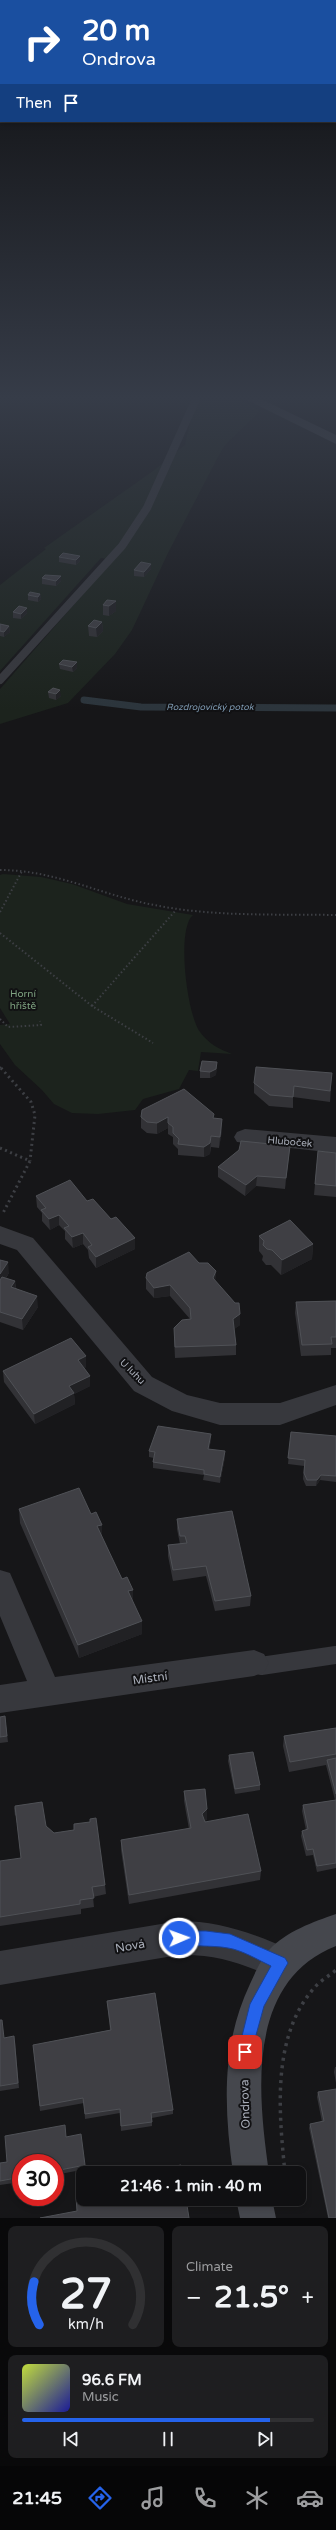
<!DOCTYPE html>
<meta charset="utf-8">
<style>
body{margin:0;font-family:"Varela Round",sans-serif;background:#1e1e20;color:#f1f3f6;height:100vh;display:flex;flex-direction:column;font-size:15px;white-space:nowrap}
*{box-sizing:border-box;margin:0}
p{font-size:13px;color:#9c9d9f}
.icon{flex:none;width:22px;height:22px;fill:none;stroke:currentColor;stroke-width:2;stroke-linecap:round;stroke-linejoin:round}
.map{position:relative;height:2218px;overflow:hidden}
.sheet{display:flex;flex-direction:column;gap:8px;padding:8px;background:#09090a;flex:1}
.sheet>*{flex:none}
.banner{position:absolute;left:0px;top:0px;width:336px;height:122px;box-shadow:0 2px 6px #0003,0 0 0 1px #303032;background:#1a4fa0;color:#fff;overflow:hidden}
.speed{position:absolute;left:12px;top:2154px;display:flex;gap:8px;font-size:20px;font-weight:700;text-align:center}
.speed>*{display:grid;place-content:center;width:52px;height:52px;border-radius:50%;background:#101012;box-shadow:0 2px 6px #0003,0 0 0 1px #303032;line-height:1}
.speed .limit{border:6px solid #d22;background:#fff;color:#111}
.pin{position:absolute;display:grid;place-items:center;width:34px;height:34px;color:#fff;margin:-17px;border-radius:8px;box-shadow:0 2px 6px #0006}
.me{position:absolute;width:44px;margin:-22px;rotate:88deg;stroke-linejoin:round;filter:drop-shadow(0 0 3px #0008)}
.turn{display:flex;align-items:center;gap:14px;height:84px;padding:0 16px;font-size:18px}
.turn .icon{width:52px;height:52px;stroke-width:2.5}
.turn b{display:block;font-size:28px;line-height:34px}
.then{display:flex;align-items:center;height:38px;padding:0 16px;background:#0003;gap:8px;font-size:15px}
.big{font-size:30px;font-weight:700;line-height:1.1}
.sheet .card{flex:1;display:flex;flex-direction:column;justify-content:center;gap:6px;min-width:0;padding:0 14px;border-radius:8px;background:#1e1e20}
.sheet .dial{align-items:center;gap:0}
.dial svg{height:104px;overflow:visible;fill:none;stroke:#303032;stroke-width:7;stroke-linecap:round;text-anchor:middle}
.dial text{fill:#f1f3f6;stroke:none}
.song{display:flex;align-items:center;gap:12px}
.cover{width:48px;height:48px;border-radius:6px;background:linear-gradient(135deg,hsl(70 70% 55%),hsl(240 70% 35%))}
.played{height:4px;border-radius:2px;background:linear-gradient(90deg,#2563eb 85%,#303032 85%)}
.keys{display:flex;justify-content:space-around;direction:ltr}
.heat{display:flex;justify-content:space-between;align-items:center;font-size:22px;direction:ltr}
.sheet .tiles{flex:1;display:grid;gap:8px;grid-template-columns:1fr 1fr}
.card:last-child{grid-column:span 2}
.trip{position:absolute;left:76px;top:2166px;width:230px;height:40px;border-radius:8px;background:#101012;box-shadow:0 2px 6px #0003,0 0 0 1px #303032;font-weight:700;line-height:40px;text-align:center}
.tab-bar{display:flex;height:64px;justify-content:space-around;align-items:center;background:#060607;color:#9c9d9f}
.tab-bar .icon{width:28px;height:28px}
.tab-bar .selected{color:#2563eb}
.tab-bar b{font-size:18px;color:#f1f3f6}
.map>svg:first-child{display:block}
.green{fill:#1c231d}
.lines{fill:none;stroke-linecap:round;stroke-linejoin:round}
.stream{stroke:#2c353c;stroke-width:7}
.path-far2{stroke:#3d3f44;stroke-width:2;stroke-dasharray:1.5 2.5;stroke-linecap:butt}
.path-far1{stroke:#3d3f44;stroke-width:3;stroke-dasharray:2 3.5;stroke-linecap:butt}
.path{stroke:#3d3f44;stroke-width:3.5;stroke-dasharray:3 4.5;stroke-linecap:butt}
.lane-far1{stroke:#37383d;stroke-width:8}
.lane{stroke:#37383d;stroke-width:18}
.street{fill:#37383d;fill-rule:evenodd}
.secondary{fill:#45474d;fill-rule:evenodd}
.wall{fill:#323236}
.shaded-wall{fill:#212124}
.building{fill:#3f3f44;stroke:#4f5156}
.route{fill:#2563eb;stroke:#184099}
.labels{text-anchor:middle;stroke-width:4;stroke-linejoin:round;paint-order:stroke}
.far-water-label{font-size:9px;font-style:italic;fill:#7f9bb3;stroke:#111113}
.park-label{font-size:10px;fill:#7fa381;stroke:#111113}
.street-label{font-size:10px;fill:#a8adb8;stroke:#111113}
.near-street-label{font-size:12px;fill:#a8adb8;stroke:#111113}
</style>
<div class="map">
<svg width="336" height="2218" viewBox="0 0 336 2218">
<rect width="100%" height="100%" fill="#161618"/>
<path class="green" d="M204 399H238L260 411 225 445 219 455 168 553 132 630 115 654 68 703 0 724V689L113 560 101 558 0 671V585L46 549 44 548 153 471 185 445 193 410Z
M3 874 41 877 72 884 127 904 193 915C176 929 187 1015 200 1032 209 1044 219 1049 232 1054L201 1052 198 1071 189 1070 179 1089 143 1099 135 1110 98 1114 72 1113 54 1104 42 1090 15 1065 0 1044V1025L10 1024 0 1008V875Z"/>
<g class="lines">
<path class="stream" d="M84 700 141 707 336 708"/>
<path class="path-far2" d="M0 870C55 870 101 895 154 905 214 917 275 914 336 915
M0 912 22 871
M0 933 92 1006 153 1043
M92 1006 176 910
M0 1019 8 1027 41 1025 40 1021
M0 1067 2 1069"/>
<path class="path-far1" d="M1 1068 31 1102 35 1115 30 1161
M0 1148 30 1161 3 1213"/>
<path class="path" d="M285 2173C279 2113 271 2036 315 1987 320 1981 329 1976 336 1970"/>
<path class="lane-far1" d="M0 680 122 546 147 508 196 399"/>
<path class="lane" d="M254 1663 261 1666 336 1655"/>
<path class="street" d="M245 1129 336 1137V1153L237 1142 234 1137 237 1132Z
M0 1226 33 1238 152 1377 187 1395 220 1403H280L336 1385V1405L280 1425H220L172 1411 134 1391 17 1250 0 1244Z
M0 1570 10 1573 55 1677 254 1650 264 1654 269 1663 264 1672 254 1676 0 1713V1685L27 1681 0 1616Z
M179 1921C221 1921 255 1934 293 1951L298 1963 293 1975 281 1980C244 1965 220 1954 179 1955L0 1985V1951Z"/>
<path class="secondary" d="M245 399H261L336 435V444Z
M336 1914V1946C245 1982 258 2095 269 2173H233C224 2108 221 2045 250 1984 255 1973 261 1959 269 1950 287 1931 313 1922 336 1914Z
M236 2199H272L276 2218H240Z"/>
</g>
<path class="wall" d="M59 557 80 561 76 565 59 562Z
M151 569 144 577 134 576V570Z
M61 576V581L56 586 42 584V578Z
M40 594 41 599 38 602 28 600V595Z
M107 600 116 611 109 616 103 615V605Z
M13 612 27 613 21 619 13 618Z
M102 622 103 631 97 637 89 636 88 626Z
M0 624 9 626 10 632 4 637 0 636Z
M77 662V668L73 672 60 669 59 664Z
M48 692 61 696 56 700 49 698Z
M217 1062 216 1075 210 1078H200V1071Z
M332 1073 330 1102 293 1097V1108L269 1106 254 1093V1083Z
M141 1117 214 1118 222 1119V1130L219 1148 211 1147 210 1154 204 1157 178 1155V1149L173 1144V1137L168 1134V1128L157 1134 147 1133 141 1128Z
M290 1146 285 1189 256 1186 245 1196 218 1177V1167Z
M318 1151 336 1153V1197L314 1195Z
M36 1196 87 1201 135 1238V1249L96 1268 89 1258 88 1250 83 1244 73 1248 65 1239V1231L59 1225 50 1230 42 1221V1213L37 1207Z
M259 1236 313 1244 312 1259 281 1275 271 1265H266L262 1260 263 1256 259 1251Z
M0 1260 9 1273 6 1278 15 1281 16 1288 38 1307 23 1330 0 1322Z
M199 1263 216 1271 215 1281 240 1314V1325L234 1329 236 1345V1355L175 1358 174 1338V1328L190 1319 170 1296 154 1298 146 1289V1278Z
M336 1301V1348H331V1355L301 1356 295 1313 296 1302Z
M86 1367 84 1368 90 1376V1386L74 1394 75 1404 35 1424 4 1382 3 1371Z
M291 1432 336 1436V1482L320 1480 316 1486H306L303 1479 304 1466 288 1464Z
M211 1434V1440L209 1449 225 1457 220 1483 203 1480 204 1475 153 1468V1462L154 1458 149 1457V1451Z
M19 1509 102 1537 122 1579 133 1590V1602L142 1634 79 1658 20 1523Z
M177 1519 251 1596 250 1606 215 1611 206 1576 173 1581 168 1556V1545L180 1544 177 1529Z
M5 1716 8 1742 0 1743V1717Z
M336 1728V1868L317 1872 313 1855 306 1856 301 1836 302 1831 306 1830 302 1811 303 1805 335 1800 326 1765 289 1772 283 1746 284 1736Z
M229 1755 260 1785V1790L235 1794 228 1761Z
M184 1791 207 1819 205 1821 261 1871 260 1880 129 1904 121 1850V1840L189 1829 184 1801Z
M14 1807 46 1826 54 1833 74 1830 90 1822V1819L105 1885 106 1894 93 1897 94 1907 81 1909V1914L0 1926V1861L21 1858 16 1815 15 1816Z
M107 2001 173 2110V2114L152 2118V2126L121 2131 120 2113 85 2119 84 2103 40 2111 33 2045 110 2030Z
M0 2020 4 2038 15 2041 19 2088 0 2091Z
M335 2067H336V2083L334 2072Z
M336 2089V2218H328L309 2128 310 2124 322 2122 317 2097 318 2092Z
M66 2137 85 2165 86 2169 55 2175V2163H21V2182L0 2185V2163L7 2162Z"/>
<path class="shaded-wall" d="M80 556V561L76 565V560Z
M151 564V569L144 577V572Z
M61 576V581L56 586V581Z
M40 594 41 599 38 602V597Z
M116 601V611L109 616V606Z
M27 608V613L21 619V614Z
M102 622 103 631 97 637 96 628Z
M9 626 10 632 4 637V632Z
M77 662V668L73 672 72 667Z
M60 690 61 696 56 700V694Z
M217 1062 216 1075 210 1078V1072Z
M168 1117V1128L157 1134V1123Z
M222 1119V1130L219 1148 220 1137Z
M211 1136 210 1154 204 1157V1147Z
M290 1146 289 1157 285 1189 286 1178Z
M257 1176 256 1186 245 1196 246 1185Z
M59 1215V1225L50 1230 49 1219Z
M83 1233V1244L73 1248 72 1237Z
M135 1238V1249L96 1268V1257Z
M313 1244 312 1259 281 1275 282 1260Z
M8 1262 9 1273 0 1286V1274Z
M216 1271 215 1282 213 1278Z
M15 1281 16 1292 11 1287Z
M170 1285V1296L154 1298V1288Z
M37 1296 38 1307 23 1330 22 1319Z
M240 1314V1325L233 1330V1319Z
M86 1356V1367L79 1371 78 1360Z
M90 1376V1386L74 1394 75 1404 35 1424 34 1414 69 1386Z
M211 1434V1440L208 1455V1449Z
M225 1451V1457L220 1483V1477Z
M321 1475 320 1480 316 1486 317 1480Z
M102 1525V1538L97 1526Z
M133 1590V1603L128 1591Z
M142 1621V1634L79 1658 78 1645Z
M207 1809V1819L202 1824V1814Z"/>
<path class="building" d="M63 553 80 556 76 560 59 557Z
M141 562 151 564 144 572 134 570Z
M45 575 61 576 56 581 42 578Z
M30 592 40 594 38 597 28 595Z
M107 600 116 601 109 606 103 605Z
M19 606 27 608 21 614 13 612Z
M94 620 102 622 96 628 88 626Z
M0 624 9 626 4 632 0 631Z
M63 660 77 662 72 667 59 664Z
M53 688 60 690 56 694 48 692Z
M202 1061 217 1062 216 1069 210 1072 200 1071Z
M256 1067 332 1073 330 1091 294 1086 293 1097 270 1095 254 1083Z
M184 1089 214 1114 213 1118 222 1119 220 1137 211 1136 210 1143 204 1147 178 1144 179 1139 173 1133V1127L168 1123V1117L157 1123 147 1122 141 1117 142 1110Z
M241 1141 290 1146 286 1178 257 1176 246 1185 218 1167 239 1150Z
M318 1151 336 1153V1186L315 1184Z
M70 1180 87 1201 93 1199 111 1219 116 1217 135 1238 96 1257 88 1247 92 1245 83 1233 72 1237 64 1228 69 1226 59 1215 49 1219 41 1210 46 1208 36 1196Z
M290 1220 313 1244 282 1260 272 1250 267 1249 263 1245 264 1241 259 1236Z
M189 1252 199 1263H208L216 1271 213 1278 235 1303H239L240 1314 233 1319 236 1345 175 1347 174 1328 182 1320 191 1319 190 1308 170 1285 154 1288 146 1278 147 1273Z
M0 1260 8 1262 0 1274Z
M2 1277 15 1281 11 1287 37 1296 22 1319 0 1312V1280Z
M336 1301V1337H331L332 1344 302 1345 296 1302Z
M71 1338 86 1356 78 1360 90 1376 69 1386 74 1393 34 1414 3 1371Z
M158 1426 211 1434 208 1449 225 1451 220 1477 204 1474V1470L153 1462 155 1452 149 1451Z
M291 1432 336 1436V1476L321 1475 317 1480H307L304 1473 305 1460 288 1458Z
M79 1488 91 1514 96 1512 102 1525 97 1526 122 1579 127 1577 133 1590 128 1591 142 1621 78 1645 19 1509Z
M232 1511 251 1596 215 1601 206 1566 173 1570 168 1545 187 1543 185 1536H180L177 1519Z
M5 1716 7 1736 0 1737V1717Z
M336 1728V1754L290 1762 284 1736Z
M253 1752 260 1785 235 1789 229 1755Z
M336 1758V1794L327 1760Z
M205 1789 207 1809 202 1814 205 1822 248 1814 261 1871 129 1895 121 1840 191 1828 184 1791Z
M336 1800V1863L317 1866 313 1849 307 1850 302 1831 308 1829 303 1805Z
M42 1802 46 1826 54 1833 74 1830V1824L90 1822V1819L96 1818 105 1885 92 1887 94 1898 80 1900V1904L0 1917V1861L21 1858 15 1806Z
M155 1993 173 2110 151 2113 152 2122 121 2126 120 2109 85 2114 83 2098 40 2106 33 2045 111 2030 107 2001Z
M0 2020H2L4 2038 14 2036 18 2083 0 2086Z
M336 2089V2218H329L310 2124 324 2121 318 2092Z
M65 2125 66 2137 81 2134 85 2165 55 2171V2163H21V2177L0 2181V2163L7 2162 5 2136Z
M181 2165 182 2173H139Z
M83 2196V2199H186L189 2218H40L77 2211 76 2197Z"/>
<linearGradient id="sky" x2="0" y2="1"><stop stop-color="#0c0c0d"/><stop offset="0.56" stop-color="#363c48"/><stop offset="1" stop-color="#363c48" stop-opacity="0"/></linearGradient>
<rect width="336" height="710" fill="url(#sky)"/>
<path class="route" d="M179 1931H206L230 1934 285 1958 288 1963 285 1968 264 2006 250 2057 245 2060 240 2057 238 2052 250 2004 271 1966C258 1960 242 1950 228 1948 213 1945 186 1947 174 1943L172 1938 174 1933Z"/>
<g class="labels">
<g class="far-water-label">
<text x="210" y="710">Rozdrojovický potok</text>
</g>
<g class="park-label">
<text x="23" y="997">Horní<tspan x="23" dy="12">hřiště</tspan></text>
</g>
<g class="street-label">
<text transform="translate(290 1141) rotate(5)" y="4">Hluboček</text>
<text transform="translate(133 1371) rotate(45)" y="4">U luhu</text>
</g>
<g class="near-street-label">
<text transform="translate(150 1678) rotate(-8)" y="4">Místní</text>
<text transform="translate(130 1946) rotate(-10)" y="4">Nová</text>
<text transform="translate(245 2104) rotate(-92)" y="4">Ondrova</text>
</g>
</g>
</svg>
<div class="speed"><div class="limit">30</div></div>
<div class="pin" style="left:245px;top:2052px;background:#d93025"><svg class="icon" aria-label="arrive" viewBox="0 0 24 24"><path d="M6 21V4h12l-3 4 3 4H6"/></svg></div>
<svg class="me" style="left:179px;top:1938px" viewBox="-20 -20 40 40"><circle r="17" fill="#2563eb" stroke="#fff" stroke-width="3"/><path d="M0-11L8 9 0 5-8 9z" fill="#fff"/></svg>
<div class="trip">21:46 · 1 min · 40 m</div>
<div class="banner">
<div class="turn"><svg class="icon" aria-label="right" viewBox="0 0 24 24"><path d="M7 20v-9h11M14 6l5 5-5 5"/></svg><div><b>20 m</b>Ondrova</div></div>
<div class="then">Then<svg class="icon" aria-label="arrive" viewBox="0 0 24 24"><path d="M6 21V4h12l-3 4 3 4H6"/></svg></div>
</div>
</div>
<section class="sheet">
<div class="tiles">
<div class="card dial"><svg viewBox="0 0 100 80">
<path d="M14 69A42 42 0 1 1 86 69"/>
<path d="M14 69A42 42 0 0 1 10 36" stroke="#2563eb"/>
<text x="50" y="56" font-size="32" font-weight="700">27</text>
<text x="50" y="72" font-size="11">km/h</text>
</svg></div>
<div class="card"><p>Climate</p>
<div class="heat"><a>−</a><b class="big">21.5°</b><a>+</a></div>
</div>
<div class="card">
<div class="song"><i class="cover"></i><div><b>96.6 FM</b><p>Music</p></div></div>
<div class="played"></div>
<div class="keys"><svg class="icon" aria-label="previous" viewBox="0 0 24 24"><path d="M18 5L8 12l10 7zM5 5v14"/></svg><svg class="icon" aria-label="pause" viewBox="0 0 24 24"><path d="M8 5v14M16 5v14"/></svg><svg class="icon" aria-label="next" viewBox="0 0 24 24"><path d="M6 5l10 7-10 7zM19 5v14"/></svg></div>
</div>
</div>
</section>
<nav class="tab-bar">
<b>21:45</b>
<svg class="icon selected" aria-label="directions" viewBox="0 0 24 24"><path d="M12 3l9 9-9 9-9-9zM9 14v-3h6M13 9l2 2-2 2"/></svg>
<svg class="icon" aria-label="music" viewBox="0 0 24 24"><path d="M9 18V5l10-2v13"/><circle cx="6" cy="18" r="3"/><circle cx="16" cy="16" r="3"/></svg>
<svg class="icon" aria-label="phone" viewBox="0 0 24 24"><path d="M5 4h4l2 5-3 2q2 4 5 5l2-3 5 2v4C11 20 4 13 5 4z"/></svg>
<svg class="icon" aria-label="climate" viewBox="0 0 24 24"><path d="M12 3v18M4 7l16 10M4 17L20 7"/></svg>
<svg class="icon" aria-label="car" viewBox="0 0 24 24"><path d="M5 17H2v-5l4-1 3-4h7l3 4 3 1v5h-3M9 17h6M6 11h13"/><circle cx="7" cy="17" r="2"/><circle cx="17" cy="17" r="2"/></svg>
</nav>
